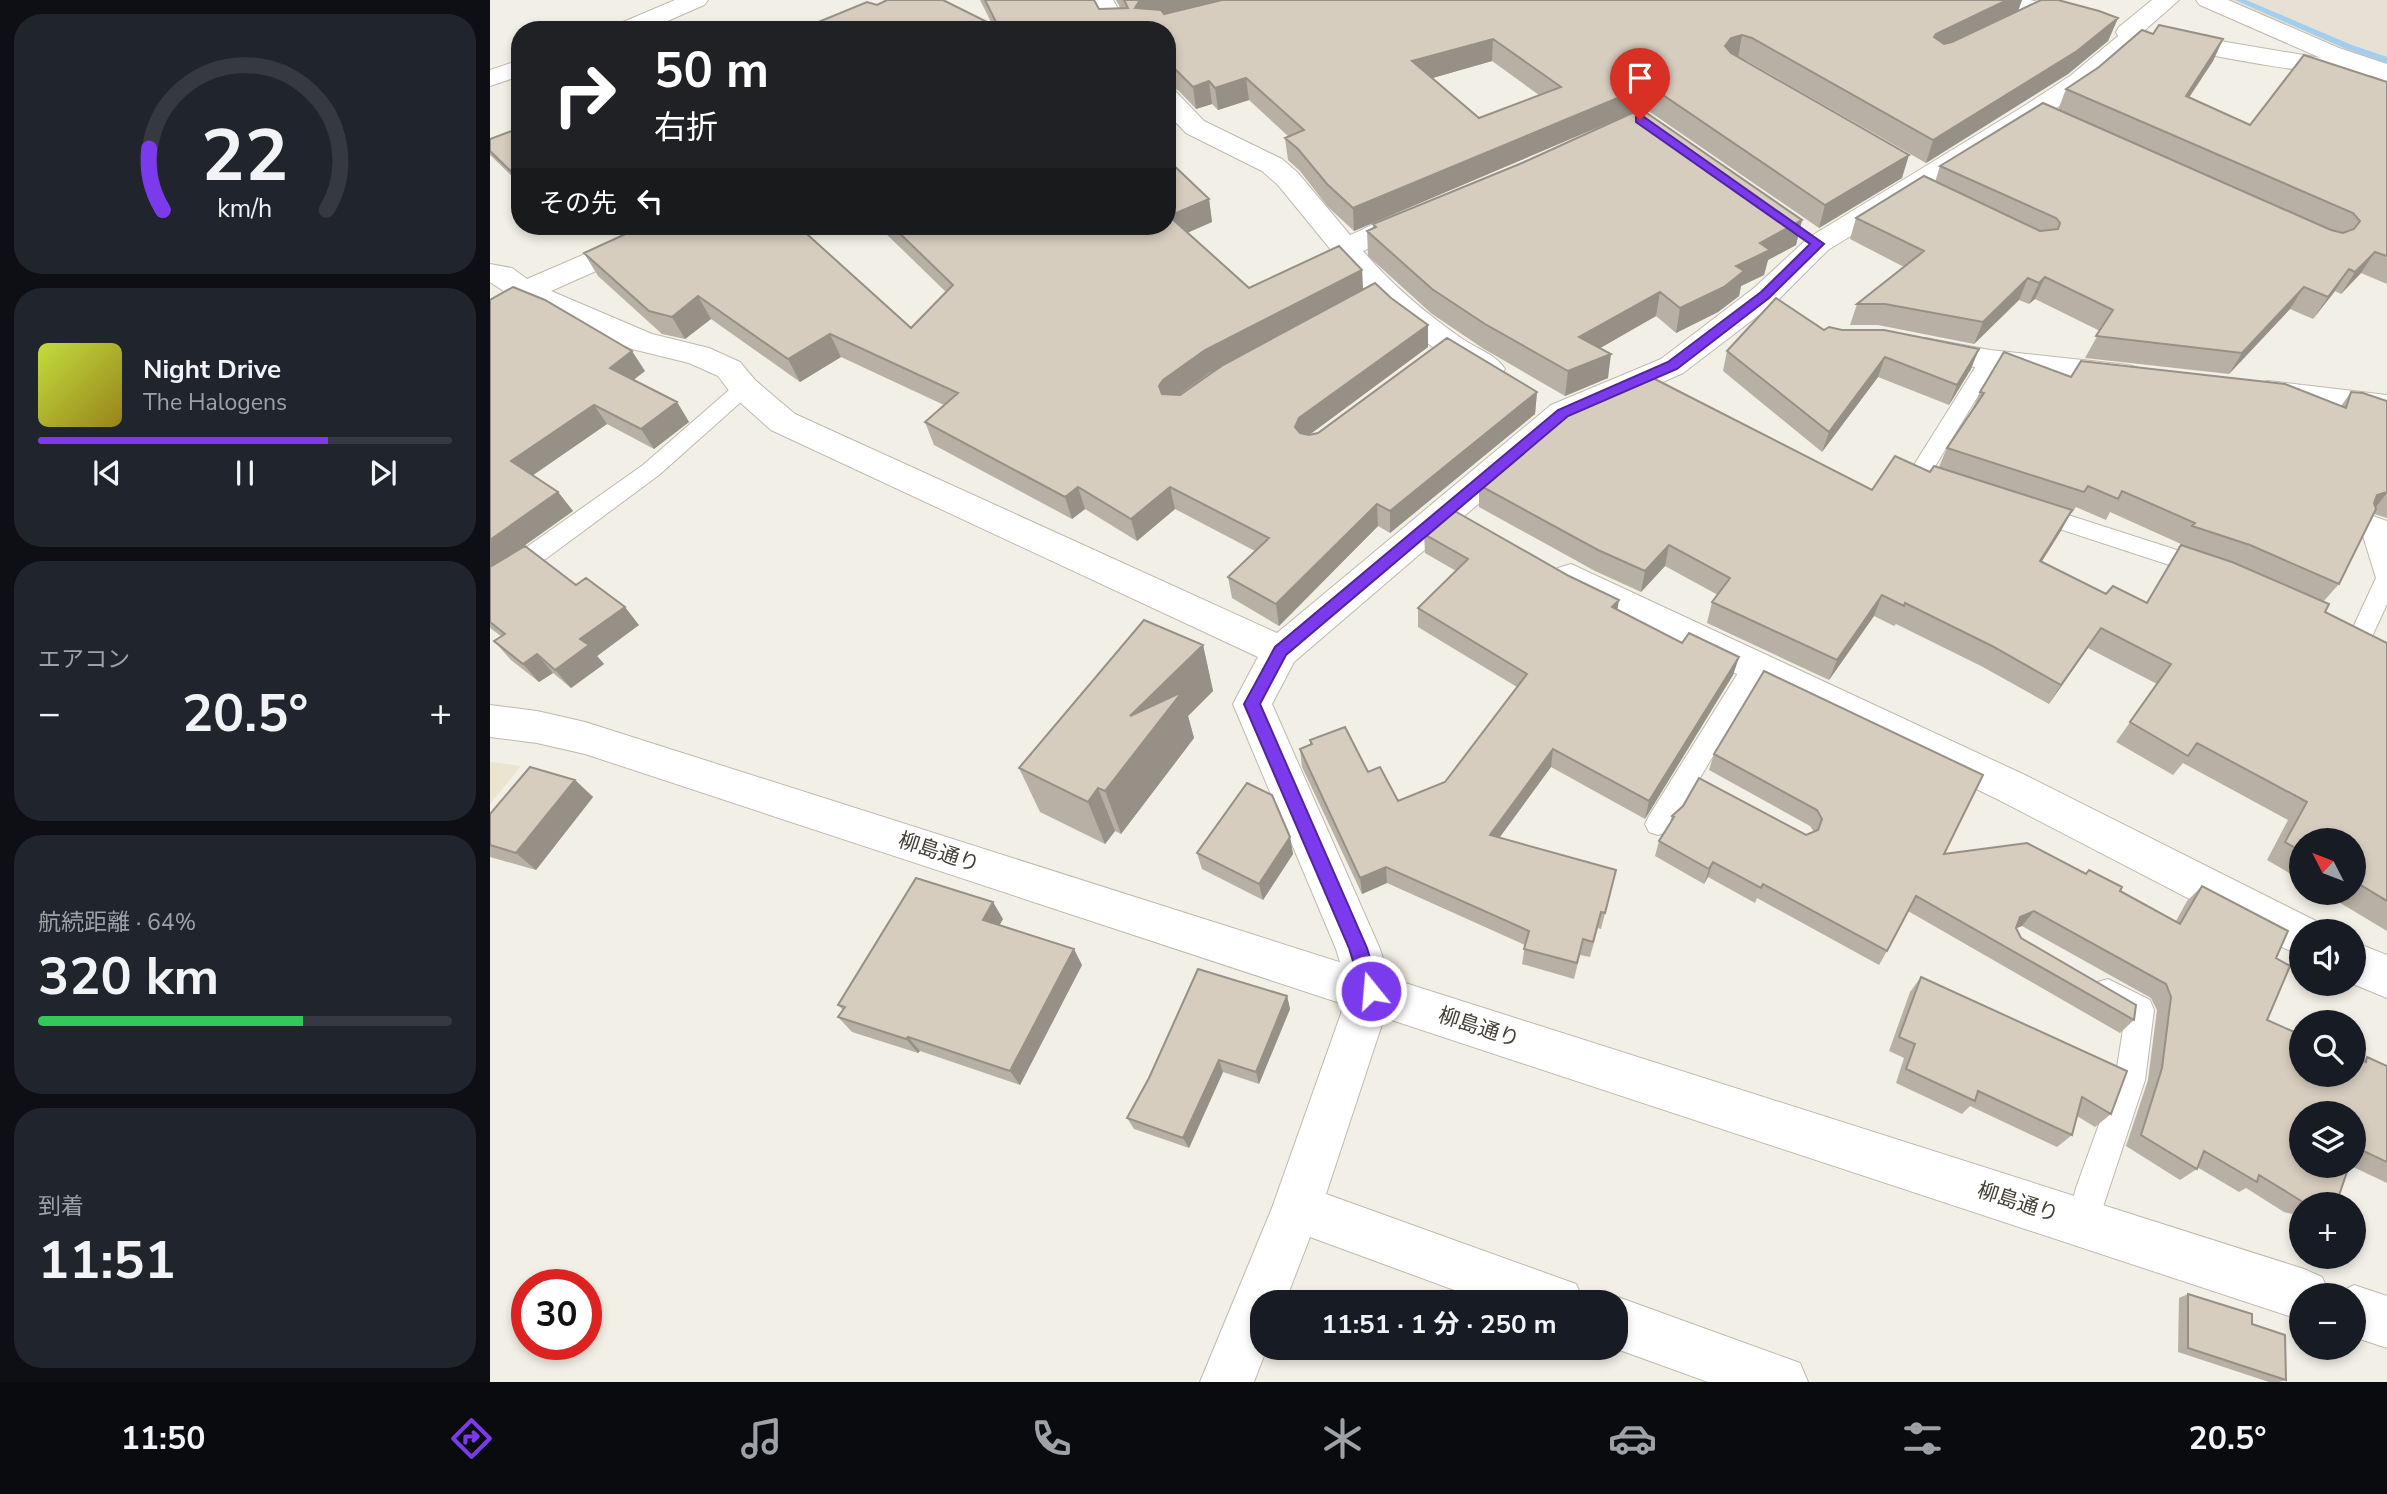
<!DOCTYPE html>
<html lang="ja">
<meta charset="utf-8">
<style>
body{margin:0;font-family:"Nunito Sans","Noto Sans JP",sans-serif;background:#20242c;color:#f1f3f6;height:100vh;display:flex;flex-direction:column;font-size:26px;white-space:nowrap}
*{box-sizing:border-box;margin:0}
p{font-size:23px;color:#9ea1a6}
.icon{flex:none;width:38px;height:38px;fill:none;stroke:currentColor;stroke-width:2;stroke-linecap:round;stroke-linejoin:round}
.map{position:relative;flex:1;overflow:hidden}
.sheet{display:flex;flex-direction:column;gap:14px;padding:14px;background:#0d0f14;width:490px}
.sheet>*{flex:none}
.top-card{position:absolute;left:21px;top:21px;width:665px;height:214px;border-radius:28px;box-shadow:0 4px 10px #0003;background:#202124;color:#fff;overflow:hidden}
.needle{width:46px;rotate:312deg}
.tools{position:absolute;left:1799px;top:828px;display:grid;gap:14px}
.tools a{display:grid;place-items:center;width:77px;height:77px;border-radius:50%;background:#171b24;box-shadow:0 4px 10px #0003;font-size:35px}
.speed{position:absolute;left:21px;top:1269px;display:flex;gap:14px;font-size:35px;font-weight:700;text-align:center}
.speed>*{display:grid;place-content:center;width:91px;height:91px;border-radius:50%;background:#171b24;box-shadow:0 4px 10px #0003;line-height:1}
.speed .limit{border:10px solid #d22;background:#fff;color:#111}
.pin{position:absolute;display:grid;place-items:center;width:60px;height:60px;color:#fff;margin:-72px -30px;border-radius:50% 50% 50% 0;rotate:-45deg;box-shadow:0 0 7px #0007}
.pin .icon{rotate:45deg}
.me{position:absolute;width:77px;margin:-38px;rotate:343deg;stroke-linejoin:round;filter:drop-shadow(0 0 5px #0008)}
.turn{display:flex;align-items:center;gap:24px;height:147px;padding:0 28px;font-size:32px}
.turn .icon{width:91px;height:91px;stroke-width:2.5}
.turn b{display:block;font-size:49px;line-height:60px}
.then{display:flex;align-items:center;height:66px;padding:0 28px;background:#0003;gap:14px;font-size:26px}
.big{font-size:52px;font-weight:700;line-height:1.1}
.sheet .widget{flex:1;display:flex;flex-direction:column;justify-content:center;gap:10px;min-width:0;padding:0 24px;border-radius:28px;background:#20242c}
.sheet .dial{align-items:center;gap:0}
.dial svg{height:182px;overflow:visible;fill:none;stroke:#363941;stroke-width:7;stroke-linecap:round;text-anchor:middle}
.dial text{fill:#f1f3f6;stroke:none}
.song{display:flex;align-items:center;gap:21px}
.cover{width:84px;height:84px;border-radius:10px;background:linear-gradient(135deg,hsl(70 70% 55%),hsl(50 70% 35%))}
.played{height:7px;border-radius:4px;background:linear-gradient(90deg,#7c3aed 70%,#363941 70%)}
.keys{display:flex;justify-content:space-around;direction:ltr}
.heat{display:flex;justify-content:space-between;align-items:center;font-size:38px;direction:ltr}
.charge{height:10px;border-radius:5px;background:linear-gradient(90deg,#34c759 64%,#363941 0)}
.trip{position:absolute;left:760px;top:1290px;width:378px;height:70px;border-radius:28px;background:#171b24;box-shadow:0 4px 10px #0003;font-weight:700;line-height:70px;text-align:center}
.tabs{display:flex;height:112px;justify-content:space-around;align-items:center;background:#090b0e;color:#9ea1a6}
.tabs .icon{width:49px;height:49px}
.tabs .active{color:#7c3aed}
.tabs b{font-size:32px;color:#f1f3f6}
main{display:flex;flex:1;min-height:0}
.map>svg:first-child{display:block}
.residential{fill:#e6e1d4}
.education{fill:#ebe4d0}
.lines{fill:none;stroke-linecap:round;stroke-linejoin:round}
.stream{fill:#a4ceed;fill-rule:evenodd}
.service-casing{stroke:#c0b9ac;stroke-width:2}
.minor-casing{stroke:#c0b9ac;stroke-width:2}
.tertiary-casing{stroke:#c0b9ac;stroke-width:2}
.service{fill:#fff;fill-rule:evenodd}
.minor{fill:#fff;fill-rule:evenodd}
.tertiary{fill:#fff;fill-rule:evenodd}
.wall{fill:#b8b0a4;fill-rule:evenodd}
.shaded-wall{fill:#969086}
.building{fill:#d6cdbf;stroke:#969086;stroke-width:2;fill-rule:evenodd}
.route{fill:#7c3aed;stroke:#51269a;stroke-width:2}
.labels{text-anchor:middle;stroke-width:7;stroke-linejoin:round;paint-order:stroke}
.street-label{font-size:21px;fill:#443f35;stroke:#fff}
</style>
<main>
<section class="sheet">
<div class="widget dial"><svg viewBox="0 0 100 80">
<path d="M14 69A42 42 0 1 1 86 69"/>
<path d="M14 69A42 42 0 0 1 8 42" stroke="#7c3aed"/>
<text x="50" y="56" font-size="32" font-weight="700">22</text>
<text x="50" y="72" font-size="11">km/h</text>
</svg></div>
<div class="widget">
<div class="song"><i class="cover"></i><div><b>Night Drive</b><p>The Halogens</p></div></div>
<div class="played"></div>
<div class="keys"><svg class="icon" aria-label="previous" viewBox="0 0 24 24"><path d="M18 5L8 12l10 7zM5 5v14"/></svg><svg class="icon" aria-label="pause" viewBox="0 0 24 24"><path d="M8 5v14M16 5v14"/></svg><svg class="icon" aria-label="next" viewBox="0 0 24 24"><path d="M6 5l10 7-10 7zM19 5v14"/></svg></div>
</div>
<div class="widget"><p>エアコン</p>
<div class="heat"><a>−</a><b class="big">20.5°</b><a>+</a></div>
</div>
<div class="widget"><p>航続距離 · 64%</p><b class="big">320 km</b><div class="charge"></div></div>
<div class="widget"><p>到着</p><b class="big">11:51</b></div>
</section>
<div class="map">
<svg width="1897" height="1382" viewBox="0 0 1897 1382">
<rect width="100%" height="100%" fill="#f2efe6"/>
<path class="residential" d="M1738 0H1897V66Z"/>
<path class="education" d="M0 762 31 766 0 804Z"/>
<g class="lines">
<path class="stream" d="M1745 0H1756L1862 45 1897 57V63L1856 49Z"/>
<defs>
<path id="service" d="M1500 353 1507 355 1510 360 1444 468 1447 473 1468 479 1471 485 1468 491 1460 493 1431 483 1422 468 1493 355Z
M254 381 261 383 264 388 261 393 169 475 57 558 0 593V573L153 465 247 383Z
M1544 504 1721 561 1724 567 1721 573 1713 576 1536 518 1533 512 1536 506Z
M1880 515 1897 521V604L1879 643 1871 645 1863 643 1859 636 1886 578 1869 523 1872 517Z
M1267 654 1276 657 1279 664 1177 832 1168 835 1159 832 1155 824 1159 816 1258 657Z
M1618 979 1660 1000 1664 1010 1655 1080 1604 1234 1593 1239 1582 1234 1577 1223 1586 1188 1625 1080 1635 1017 1608 1002 1604 992 1608 982Z"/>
<path id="minor" d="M185 0H218L214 5 157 30H123L126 25Z
M599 0H623L640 30H616Z
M1500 0H1540L1596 15 1599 20 1596 25 1587 27 1504 5Z
M1662 0H1689L1655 30 1657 34 1654 39 1598 86 1552 118 1338 250 1286 302 1193 373 1085 421 804 662 782 704 890 949 903 991 836 1194 1086 1284 1094 1302H997L820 1237 795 1302H772V1348H777L764 1382H710L782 1208 859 991 846 949 743 704 768 657 281 430 243 396 228 376 199 363 142 349 24 298 0 282V264L22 268 37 279 160 226H198L194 232 61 291 162 334 219 348 250 362 265 380 305 414 787 633 1061 405 1171 359 1264 288 1318 238 1534 106 1580 76 1628 36 1626 32 1629 27Z
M1677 32 1831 58 1895 64 1897 71C1879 88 1700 52 1668 44L1665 39 1668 34Z
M30 60V76L0 86V70Z
M677 90 686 92 714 121 792 159 808 173 860 235C882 226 912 206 936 212L940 218 936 224 873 251C902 285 934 312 971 338 985 348 1006 354 1015 369L1010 376 999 380 988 376 949 352 881 299 788 185 772 171 696 133 677 113Z
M1435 338 1500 350 1638 365 1649 368 1654 376 1649 384 1638 387 1500 370 1424 355 1419 348 1424 341Z
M1778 381 1897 395V417L1767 400 1762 392 1767 384Z
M1081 564 1535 775 1826 921 1831 931H1811V955L1796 949 1507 799 1068 588 1063 578 1068 568Z
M1864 942 1897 955V998L1863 984Z
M1125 1296 1310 1363 1318 1382H1218L1124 1348 1125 1302H1111Z"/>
<path id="tertiary" d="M1706 0H1738L1849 48 1897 64V81L1831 58 1710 5Z
M0 705 47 711 95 722 1814 1269 1832 1277 1840 1295H1811V1320L95 754 47 743 0 737Z
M1864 1285 1897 1296V1348L1864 1337V1295H1845Z"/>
</defs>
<use href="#service" class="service-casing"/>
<use href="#minor" class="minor-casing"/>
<use href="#tertiary" class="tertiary-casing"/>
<use href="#service" class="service"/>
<use href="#minor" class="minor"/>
<use href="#tertiary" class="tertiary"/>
</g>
<path class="wall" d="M490 0H604L609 9H631L626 0H1532L1528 11 1628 18 1618 41 1578 74 1436 163 1257 61 1250 58 1412 178 1329 228 1160 112 1151 110 1312 220 1306 245 1278 260 1274 275 1251 286 1249 296 1228 312 1186 333 1166 316 1110 348 1118 378 1075 396 994 349 942 314 878 256 877 231 883 228V224L1032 163 1151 109 864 231 838 207 810 171 798 160 795 138 798 136 759 100 728 110 722 104 706 109 688 90 677 88V30H309L387 5 502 24ZM1002 61 1049 95 989 118 942 78Z
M1663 34 1733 39 1723 61 1699 98 1760 125 1897 82V284L1871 273 1851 294 1845 291 1823 319 1800 309 1739 374 1595 358 1610 331 1545 299 1539 304 1529 300 1484 344 1388 325H1360L1367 304 1414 267 1360 239 1366 218 1445 182 1450 166 1568 110 1576 89Z
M30 128V184L0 155V139Z
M719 199 722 222 697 233 759 288 872 270 873 290 938 347 819 435 1047 392 1045 414 900 533 888 526 789 626 742 598 738 577 765 551 685 509 647 541 595 509 582 519 444 445 435 422 454 405 351 357 310 382 221 319 195 339 172 334 108 276 94 253 421 328 456 292 388 226H677Z
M0 300 155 371 143 380 187 402 199 422 164 449 117 424 43 475 68 492 83 511 24 553 86 585 149 625 107 656 114 664 81 688 63 673 49 682 21 660 4 641 11 636 0 628Z
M1334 330 1481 369 1459 405 1388 377 1332 452 1233 371 1237 351Z
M1581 377 1851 406 1861 392 1897 401V518L1884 514 1849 584 1833 602 1835 612 1897 643V931L1832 892H1864V840H1811V880L1777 860 1798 820 1693 763 1683 775 1626 742 1667 684 1598 648 1559 704 1491 666 1406 624 1404 626 1384 616 1339 680 1217 623 1222 602 1228 595 1175 566 1151 592 1105 571 989 507V485L1382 490 1440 472 1449 467 1457 448 1481 413 1490 392ZM1586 507 1616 520 1620 512 1691 544 1688 547 1689 548 1656 603 1616 594 1551 562 1581 513H1582Z
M934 534 1127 609 1192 643 1249 657 1243 675 1155 819 1061 767 1009 838 1126 870 1111 929 1108 928 1100 957 1090 955 1084 979 1032 964 1035 945 897 883 872 894 812 767 810 749 820 745V740L878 772 908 801 955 782 1027 687 928 627V608L966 571 935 553Z
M713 645 723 691 698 716 704 738 631 834 625 831 615 844 550 812 529 768Z
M1224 754 1454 854 1595 874 1599 870 1630 891 1686 921 1697 901 1712 886 1786 958 1777 1020 1871 1060 1877 1057 1897 1066V1183L1861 1166H1864V1113L1846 1204H1811V1216L1794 1212 1756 1188 1749 1192 1707 1167V1169L1690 1180 1636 1146 1658 1080 1667 1010 1661 998 1532 926 1526 928 1531 938 1644 1020 1630 1033 1418 911 1397 951 1389 965 1267 898 1265 903 1218 877 1214 884 1165 856 1169 841 1180 823 1182 816 1316 835 1324 832 1320 826 1219 770Z
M85 780 103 797 46 870 0 857V814Z
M800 837 803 854 773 900 712 869 707 853Z
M513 919 509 925 592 965 530 1085 430 1051 428 1053 362 1032 348 1017 353 1010 348 1005Z
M1431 977 1621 1114 1605 1127 1587 1116 1582 1135 1567 1147 1480 1106 1472 1114 1406 1083 1414 1058 1399 1051 1420 992Z
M797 996 800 1009 769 1084 733 1072 699 1148 644 1129 637 1118Z
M1698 1294 1762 1324 1796 1380 1789 1382H1779L1688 1352 1689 1298Z"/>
<path class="shaded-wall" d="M650 0H745L650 30 645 8Z
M1517 0H1532L1527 14 1439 57 1446 34Z
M1628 18 1618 41 1578 74 1436 163 1443 140Z
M1252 35 1248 58 1237 61 1235 46 1241 38Z
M1003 39 1002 61 922 84V61Z
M1733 39 1723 61 1685 118 1696 96Z
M756 78 759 100 728 110 725 88Z
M719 81 722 104 706 109 703 87Z
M1154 87 1151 109 864 231 863 208Z
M1419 155 1412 178 1329 228 1335 205Z
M719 199 722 222 683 239 679 216Z
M1312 220 1306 245 1278 260 1274 275 1251 286 1249 296 1228 312 1186 333 1190 308 1246 266 1270 243Z
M1885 252 1871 273 1851 294 1865 272Z
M1859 269 1845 291 1823 319 1838 297Z
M872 270 873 293 719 373 677 403 674 409 669 386 673 380 715 350Z
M1555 277 1545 299 1539 304 1549 283Z
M1538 278 1529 300 1484 344 1493 322Z
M1814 287 1800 309 1739 374 1752 353Z
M1170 292 1166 316 1086 362 1089 337Z
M208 296 221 319 195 339 182 317Z
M938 325V347L811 441 805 427 809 418Z
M340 334 351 357 310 382 298 359Z
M1489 349 1481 369 1459 405 1467 385Z
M142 351 155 371 133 388 120 368Z
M1121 354 1118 378 1075 396 1078 371Z
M1395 357 1388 377 1332 452 1339 432Z
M1047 392 1045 414 900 533V511Z
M187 402 199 422 164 449 151 429Z
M104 405 117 424 36 480 21 461Z
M588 487 595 509 582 519 575 497Z
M680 487 685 509 647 541 641 519Z
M68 492 83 511 0 570V540Z
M1897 492V493L1881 513 1887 495Z
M887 504 888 526 789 626 786 604Z
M1582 510 1571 531 1539 582 1550 561Z
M1179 545 1175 566 1151 592 1155 571Z
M1392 595 1384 616 1339 680 1347 660Z
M1129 600 1126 619 1122 607Z
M135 607 149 625 107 656 114 664 81 688 65 670 90 639Z
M1611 628 1598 648 1559 704 1571 685Z
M713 645 723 691 698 716 704 738 631 834 615 791 640 716Z
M47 654 63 673 49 682 33 664Z
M1249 657 1243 675 1155 819 1159 801Z
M1063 749 1061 767 999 852 1000 835Z
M85 780 103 797 46 870 26 853Z
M608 788 625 831 615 844 598 802Z
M800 837 803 854 773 900 769 884Z
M1223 862 1218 877 1214 884 1219 869Z
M896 867 897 883 872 894 870 878Z
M503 902 513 919 503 936 493 920Z
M1544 911 1532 926 1519 931 1530 917Z
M584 949 592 965 530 1085 520 1071Z
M797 996 800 1009 769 1084 766 1072Z
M418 1037 430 1051 428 1053 416 1039Z
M729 1060 733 1072 699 1148 693 1138Z"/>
<path class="building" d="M397 0H453L509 28 495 0H604L609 9 638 8 634 0H652H650L645 8 671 10 674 14 732 0H1517L1446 34 1444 37 1454 44 1462 42 1551 0H1568L1609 11 1628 18 1587 51 1443 140 1262 38 1252 35 1241 38 1235 46 1241 53 1419 155 1335 205 1164 89 1154 87 863 208 837 184 808 149 795 138 814 130 756 78 725 88 719 81 703 87 684 68 677 67V30H309L377 2 387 5ZM1003 39 1071 87 989 118 922 61Z
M1669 25 1733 39 1696 96 1760 125 1814 55 1897 82V256L1885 252 1865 272 1859 269 1838 297 1814 287 1752 353 1606 336 1623 310 1555 277 1549 283 1538 278 1493 322 1395 304H1367L1434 251 1366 218 1434 176 1550 231 1568 229 1570 223 1566 218 1450 166 1553 103 1841 230 1853 233 1864 229 1870 221 1863 213 1576 89 1609 67 1652 30 1663 34Z
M1151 109 1312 220 1270 243 1280 250 1246 266 1254 271 1234 287 1190 308 1170 292 1089 337 1121 354 1078 371 995 324 942 289 877 231 886 227 883 224 1032 163Z
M30 128V180L0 151V139Z
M677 159 719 199 679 216 759 288 849 246 872 270 715 350 673 380 669 386 672 394 690 395 733 365 885 283 901 298 938 325 809 418 805 427 810 433 819 435 828 433 957 338 1047 392 900 511 887 504 786 604 738 577 779 538 680 487 641 519 588 487 575 497 435 422 468 393 340 334 298 359 208 296 182 317 159 311 94 253 153 226H308L421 328 463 285 402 226H677Z
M23 287 55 300 142 351 120 368 187 402 151 429 104 405 21 461 68 492 0 540V300Z
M1286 298 1334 330 1339 327 1352 330H1394L1489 349 1467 385 1395 357 1339 432 1237 351Z
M1514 352 1581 377 1591 361 1795 384 1856 408 1861 392 1873 393 1897 401V492L1887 495 1884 503 1886 509 1849 584 1760 545 1702 526 1705 523 1632 491 1628 499 1598 486 1594 492 1457 448 1494 393 1490 392Z
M1153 373 1382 490 1405 456 1440 472 1444 466 1582 510 1550 561 1616 594 1623 586 1657 603 1691 545 1742 562 1839 604 1835 612 1897 643V901L1864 881V840H1811V851L1795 842 1817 802 1707 743 1698 756 1640 722 1681 664 1611 628 1571 685 1502 646 1415 603 1414 606 1392 595 1347 660 1222 602 1240 578 1179 545 1155 571 1108 550 989 485 1089 402Z
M963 510 1079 576 1129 600 1122 607 1192 643 1199 633 1249 657 1159 801 1063 749 1000 835 1126 870 1115 913 1111 912 1103 942 1093 939 1087 963 1034 949 1039 931 896 867 870 878 810 749 822 744 820 740 855 727 878 772 890 767 908 801 955 782 1037 674 928 608 978 559 934 534Z
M35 546 86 585 96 578 135 607 90 639 99 645 65 670 47 654 33 664 4 641 15 634 0 622V567Z
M654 620 713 645 640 716 692 692 615 791 608 788 598 802 529 768Z
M1274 671 1493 775 1454 854 1537 843 1596 874 1599 870 1632 887 1630 891 1690 924 1712 886 1798 931 1786 958 1800 966 1777 1020 1811 1035V1074H1864V1057L1876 1062 1877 1057 1897 1066V1162L1865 1147 1864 1151V1113H1811V1166H1859L1846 1204H1822L1813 1202 1769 1175 1767 1182 1714 1151 1707 1169 1651 1135 1672 1068 1681 997 1676 984 1544 911 1530 917 1526 928 1531 938 1646 1005 1644 1020 1426 896 1397 951 1273 884 1271 888 1223 862 1219 869 1169 841 1184 817 1182 816 1193 806 1209 778 1316 835 1328 830 1332 819 1327 810 1224 754Z
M40 767 85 780 26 853 0 845V814Z
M757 783 782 795 800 837 769 884 707 853Z
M426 878 503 902 493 920 584 949 520 1071 418 1037 416 1039 348 1017 355 1007 348 1005Z
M708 969 797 996 766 1072 729 1060 693 1138 637 1118 659 1078Z
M1431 977 1637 1071 1621 1114 1592 1097 1582 1135 1488 1091 1485 1101 1416 1069 1425 1044 1409 1037Z
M1698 1294 1762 1314V1324L1795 1335 1796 1380 1698 1348Z"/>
<path class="route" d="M1146 117H1154L1334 244 1279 298 1187 369 1078 416 796 655 770 704 877 948 890 991 887 998 881 1000 874 998 872 991 859 948 754 704 785 647 1068 410 1178 362 1271 292 1320 244 1146 122Z"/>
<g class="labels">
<g class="street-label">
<text transform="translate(449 852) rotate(18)" y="7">柳島通り</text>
<text transform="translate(989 1027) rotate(18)" y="7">柳島通り</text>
<text transform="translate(1528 1202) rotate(18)" y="7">柳島通り</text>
</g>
</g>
</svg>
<div class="tools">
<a><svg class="needle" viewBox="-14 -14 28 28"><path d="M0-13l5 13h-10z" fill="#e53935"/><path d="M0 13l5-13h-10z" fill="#9ea1a6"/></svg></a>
<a><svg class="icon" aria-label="sound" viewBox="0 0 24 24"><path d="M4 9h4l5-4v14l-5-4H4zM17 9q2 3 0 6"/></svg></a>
<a><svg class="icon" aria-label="search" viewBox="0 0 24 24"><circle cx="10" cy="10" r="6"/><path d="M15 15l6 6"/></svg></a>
<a><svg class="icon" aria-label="layers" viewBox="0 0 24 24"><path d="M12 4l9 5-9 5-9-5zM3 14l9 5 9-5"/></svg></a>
<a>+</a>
<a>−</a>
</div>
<div class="speed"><div class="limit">30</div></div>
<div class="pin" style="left:1150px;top:120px;background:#d93025"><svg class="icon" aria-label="arrive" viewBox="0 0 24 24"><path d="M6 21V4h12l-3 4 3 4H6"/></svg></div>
<svg class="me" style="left:881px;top:991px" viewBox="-20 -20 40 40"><circle r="17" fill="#7c3aed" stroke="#fff" stroke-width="3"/><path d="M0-11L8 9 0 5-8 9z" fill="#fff"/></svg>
<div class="trip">11:51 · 1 分 · 250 m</div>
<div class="top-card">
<div class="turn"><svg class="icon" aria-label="right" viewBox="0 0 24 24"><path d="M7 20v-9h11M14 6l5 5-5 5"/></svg><div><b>50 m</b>右折</div></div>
<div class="then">その先<svg class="icon" aria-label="left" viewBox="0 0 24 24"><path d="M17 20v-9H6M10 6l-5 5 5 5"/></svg></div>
</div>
</div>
</main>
<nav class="tabs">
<b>11:50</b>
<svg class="icon active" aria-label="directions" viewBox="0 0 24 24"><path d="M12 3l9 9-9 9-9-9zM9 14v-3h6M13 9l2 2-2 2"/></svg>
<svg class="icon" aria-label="music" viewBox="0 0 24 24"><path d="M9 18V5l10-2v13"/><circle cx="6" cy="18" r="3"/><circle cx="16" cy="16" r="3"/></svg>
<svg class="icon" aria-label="phone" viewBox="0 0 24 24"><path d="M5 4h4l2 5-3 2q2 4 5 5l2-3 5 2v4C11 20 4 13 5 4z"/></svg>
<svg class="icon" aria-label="climate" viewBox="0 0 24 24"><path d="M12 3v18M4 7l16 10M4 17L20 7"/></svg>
<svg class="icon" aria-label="car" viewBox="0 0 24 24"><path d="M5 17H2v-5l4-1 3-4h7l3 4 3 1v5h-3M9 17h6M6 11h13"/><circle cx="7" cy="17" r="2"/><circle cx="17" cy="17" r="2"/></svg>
<svg class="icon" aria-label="filters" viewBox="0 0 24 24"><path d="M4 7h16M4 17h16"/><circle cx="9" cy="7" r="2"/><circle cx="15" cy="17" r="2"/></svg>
<b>20.5°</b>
</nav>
